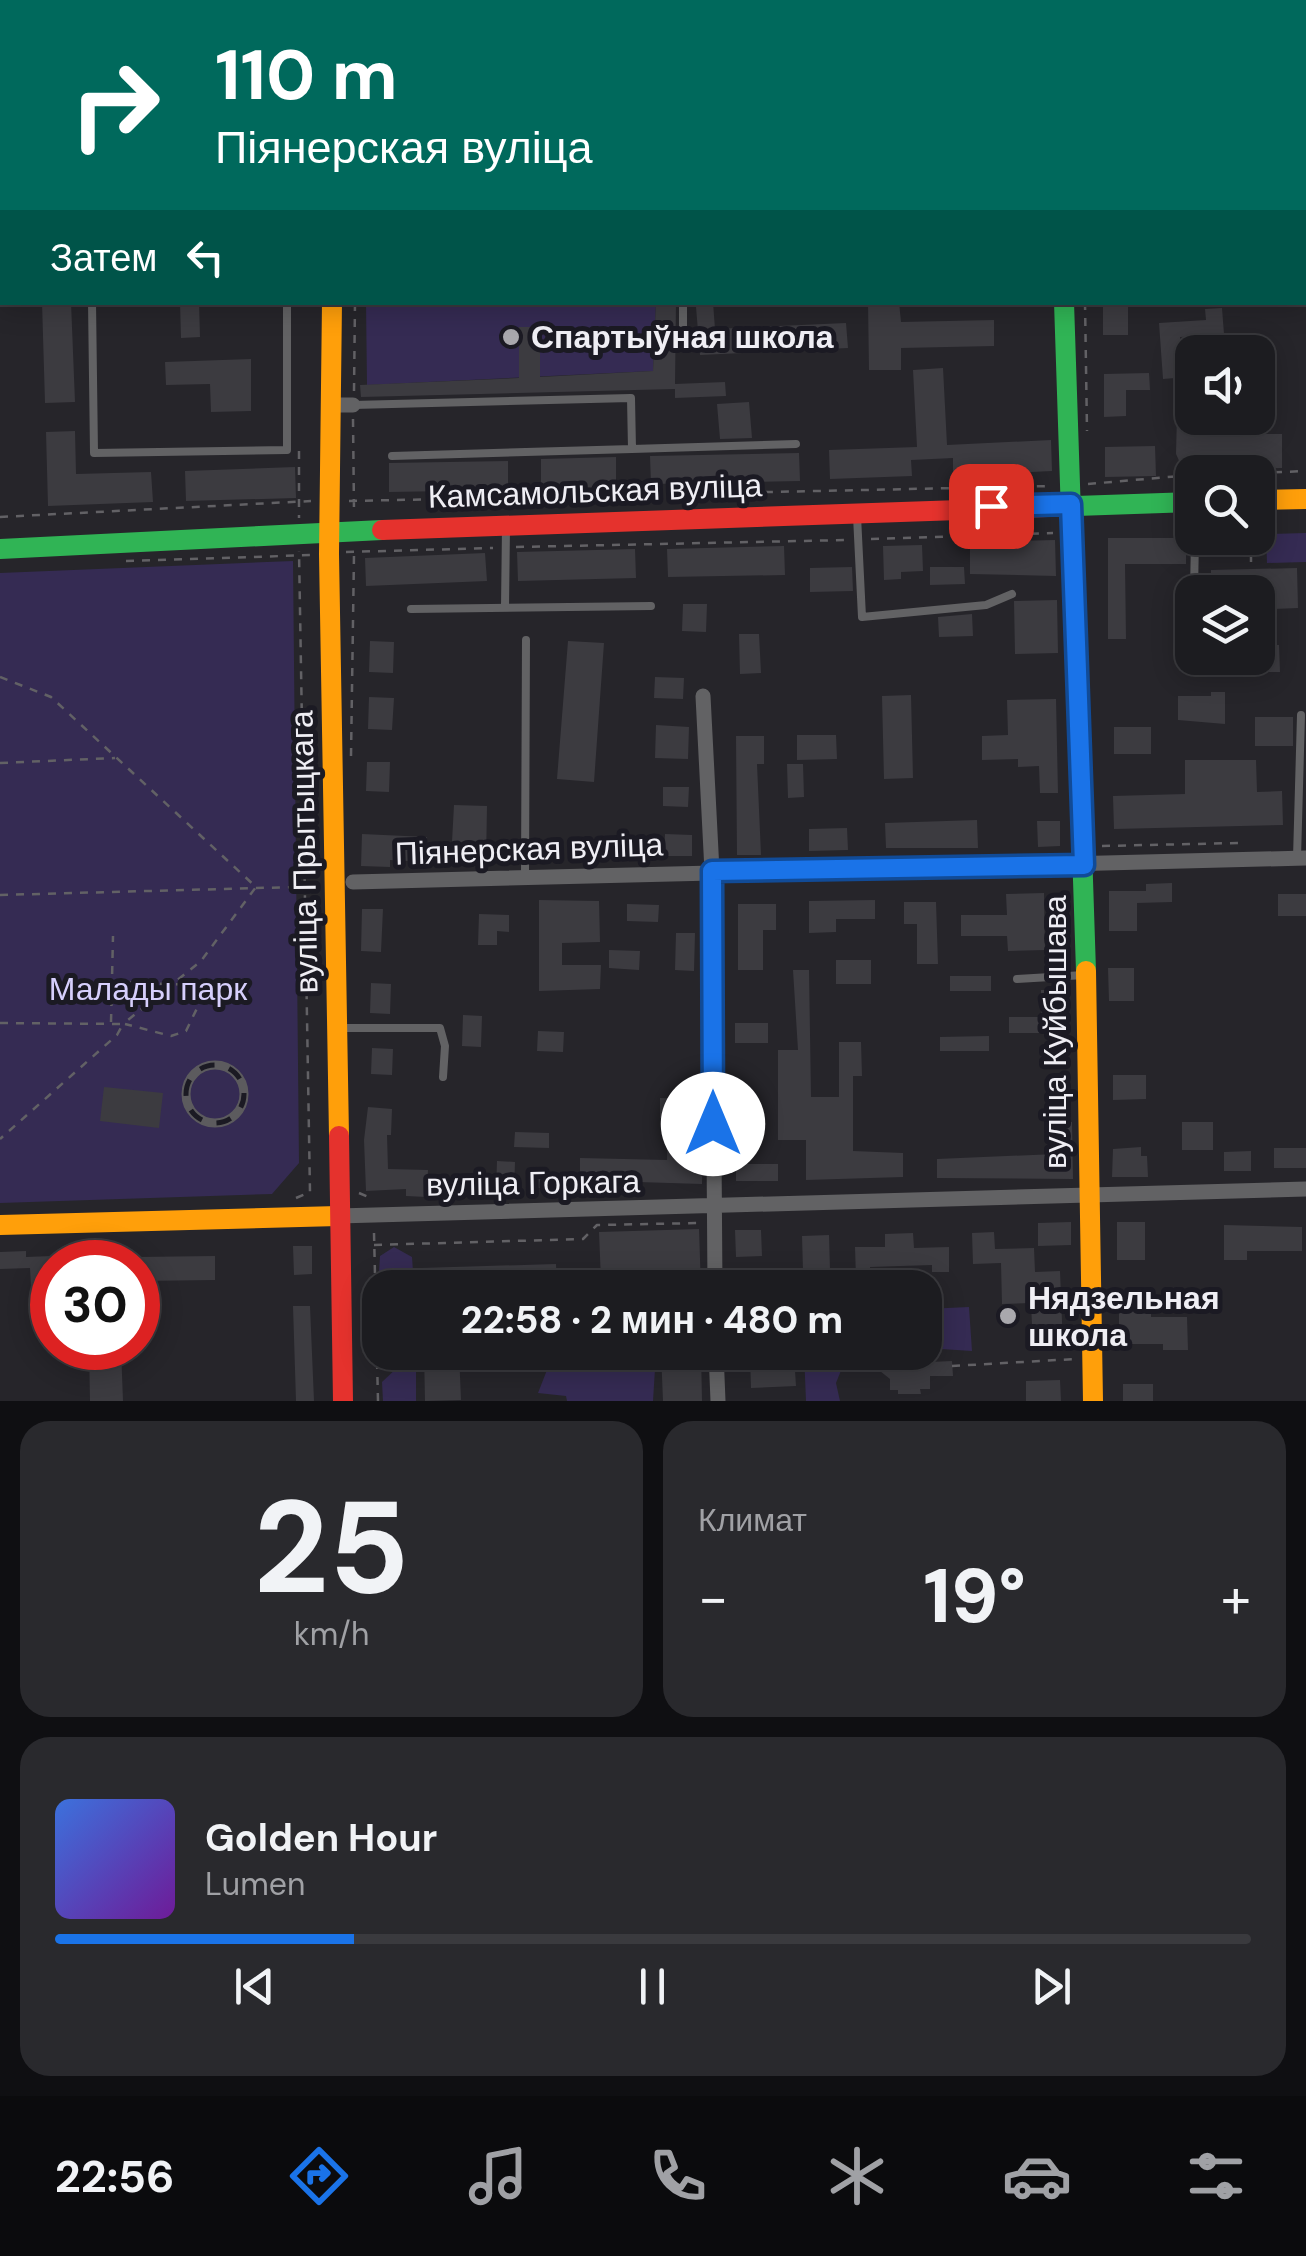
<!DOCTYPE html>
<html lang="ru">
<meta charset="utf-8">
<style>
body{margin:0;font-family:"DM Sans",sans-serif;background:#29292d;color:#f1f3f6;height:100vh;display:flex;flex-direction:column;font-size:38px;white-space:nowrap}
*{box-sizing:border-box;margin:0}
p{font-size:32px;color:#a0a1a5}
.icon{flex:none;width:55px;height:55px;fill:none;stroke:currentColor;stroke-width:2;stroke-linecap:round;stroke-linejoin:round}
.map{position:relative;height:1401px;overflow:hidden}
.sheet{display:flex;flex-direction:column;gap:20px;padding:20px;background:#0f0f12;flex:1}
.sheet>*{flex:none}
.guide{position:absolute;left:0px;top:0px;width:1308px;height:305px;box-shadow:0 5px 25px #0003,0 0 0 2px #3a3a3e;background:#00695c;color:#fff;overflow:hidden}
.fabs{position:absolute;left:1175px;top:335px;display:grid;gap:20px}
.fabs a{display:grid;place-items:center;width:100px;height:100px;border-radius:20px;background:#1c1c20;box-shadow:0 5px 25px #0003,0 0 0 2px #3a3a3e;font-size:50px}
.speed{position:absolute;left:30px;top:1240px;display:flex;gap:20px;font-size:50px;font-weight:700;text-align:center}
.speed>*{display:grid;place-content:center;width:130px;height:130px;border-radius:50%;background:#1c1c20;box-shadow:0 5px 25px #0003,0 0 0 2px #3a3a3e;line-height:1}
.speed .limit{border:15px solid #d22;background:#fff;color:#111}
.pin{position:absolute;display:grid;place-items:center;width:85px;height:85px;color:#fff;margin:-42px;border-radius:20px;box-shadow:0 5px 15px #0006}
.me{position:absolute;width:110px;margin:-55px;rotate:0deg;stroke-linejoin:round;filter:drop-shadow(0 0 8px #0008)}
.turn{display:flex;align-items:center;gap:35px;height:210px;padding:0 50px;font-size:45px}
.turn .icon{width:130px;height:130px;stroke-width:2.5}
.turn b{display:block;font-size:70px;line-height:85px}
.then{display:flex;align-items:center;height:95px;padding:0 50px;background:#0003;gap:20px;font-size:38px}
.big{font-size:75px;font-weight:800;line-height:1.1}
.sheet .card{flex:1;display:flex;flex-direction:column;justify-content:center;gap:15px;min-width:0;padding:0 35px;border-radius:30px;background:#29292d}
.sheet .dial{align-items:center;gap:0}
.dial b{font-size:130px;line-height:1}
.song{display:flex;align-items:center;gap:30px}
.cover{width:120px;height:120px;border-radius:15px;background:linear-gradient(135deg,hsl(220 70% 55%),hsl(280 70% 35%))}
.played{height:10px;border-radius:5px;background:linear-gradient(90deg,#1a73e8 25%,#3a3a3e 25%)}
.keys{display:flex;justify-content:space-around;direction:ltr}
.heat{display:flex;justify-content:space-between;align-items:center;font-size:55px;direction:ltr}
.sheet .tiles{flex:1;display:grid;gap:20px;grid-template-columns:1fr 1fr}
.card:last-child{grid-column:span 2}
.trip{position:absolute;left:362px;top:1270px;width:580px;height:100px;border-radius:30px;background:#1c1c20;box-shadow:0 5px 25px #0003,0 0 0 2px #3a3a3e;font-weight:800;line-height:100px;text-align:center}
.menu{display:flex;height:160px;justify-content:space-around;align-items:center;background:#0b0b0d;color:#a0a1a5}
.menu .icon{width:70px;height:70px}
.menu .on{color:#1a73e8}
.menu b{font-size:45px;color:#f1f3f6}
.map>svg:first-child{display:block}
.green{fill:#352b53}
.building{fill:#3c3b40}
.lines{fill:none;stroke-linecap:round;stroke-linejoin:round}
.path{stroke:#626165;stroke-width:2.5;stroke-dasharray:8 8;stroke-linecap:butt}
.lane{stroke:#626264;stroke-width:8}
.street{stroke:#626264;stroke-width:15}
.fast{stroke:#30b455;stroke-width:20}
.slow{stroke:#ff9f0a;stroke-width:20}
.jam{stroke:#e5322d;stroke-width:20}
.rail-casing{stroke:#5c5b5e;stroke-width:9}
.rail{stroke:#1b1a23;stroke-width:5;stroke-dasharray:15;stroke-linecap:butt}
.route-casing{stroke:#114b97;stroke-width:25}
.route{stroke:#1a73e8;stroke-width:18}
.poi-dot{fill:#a9a8ad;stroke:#1b1a23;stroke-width:4}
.labels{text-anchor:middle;stroke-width:10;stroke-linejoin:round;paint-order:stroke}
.poi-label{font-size:32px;font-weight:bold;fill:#efeef4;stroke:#1b1a23;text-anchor:start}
.street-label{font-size:32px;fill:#efeef4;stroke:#1b1a23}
.park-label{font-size:32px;fill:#d6cffc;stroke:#1b1a23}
</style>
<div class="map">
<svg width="1306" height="1401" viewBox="0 0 1306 1401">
<rect width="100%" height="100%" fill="#26252a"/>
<path class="green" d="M366 303H656L653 371 367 385Z
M1306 533V562L1267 563 1266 534Z
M293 561 299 1163 272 1194 0 1203V573Z
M394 1247 412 1257 414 1286H398L389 1274 379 1272 380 1256Z
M969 1307 972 1351 941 1349 925 1340V1309Z
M554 1352 570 1353 577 1363 627 1361 629 1353H656L653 1401H567L566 1396 538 1393Z
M804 1353H848L836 1383 840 1401H806Z
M416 1365V1401H383L382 1382 399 1366Z"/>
<path class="building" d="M42 302H71L75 402 45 403Z
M180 302H199L200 337 181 338Z
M656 302H676L675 384 725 382 726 396 675 398V389L361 397 360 385 519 378V327H540V377L653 371Z
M713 302 715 329 846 323 848 348 700 355 696 307Z
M868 302H899L901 322 994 320V346L901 348V370H869Z
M1103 302H1128V335H1103Z
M1222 308 1224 334 1180 337 1182 368H1175V378L1163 379 1159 323 1206 320 1205 309Z
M251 359V411L211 412 210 384 166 385 165 362Z
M943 368 947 445 1051 440 1052 471 953 476V458L911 460 912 476 830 479 829 450 917 447 913 370Z
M1149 373 1150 390H1126V416L1104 417V374Z
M749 402 752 438 720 439 717 404Z
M1192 414 1224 418 1225 434H1282V468L1225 469V461H1206L1193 470 1181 465 1176 454 1177 415Z
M75 431 76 474 151 472 153 502 48 506 46 432Z
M1155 446 1156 476 1105 477V447Z
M799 453 800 481 651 484 650 456Z
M616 457V487L541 488V459Z
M508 461V490L389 492V463Z
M295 467 296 498 186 501 185 471Z
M1108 538H1186V564H1125L1126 639H1108Z
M1055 540 1056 576 970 574V542Z
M922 545 923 571 901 572V579L884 580 883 546Z
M784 546 785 575 668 577 667 549Z
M635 549 636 578 518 581 517 552Z
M485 553 487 581 366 586 365 558Z
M852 567 853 591 810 592V568Z
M930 567H964L965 584 930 585Z
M1297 568 1298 608 1274 609V603H1258V592H1211V570Z
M1057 600 1058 653 1015 654 1014 601Z
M683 604H707L706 632 682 631Z
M972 614 973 636 939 637 938 617Z
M739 634H759L761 673 740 674Z
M370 641 394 642 393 673 369 672Z
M568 641 604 643 594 782 557 779Z
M1258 645H1279L1280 672H1248V658H1258Z
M655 677 684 678 683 699 654 698Z
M1211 692H1225V724L1178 720V696H1211Z
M911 695 913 778 884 779 882 696Z
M369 697 394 698 392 730 368 729Z
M1056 699 1058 793H1040L1039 766 1018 767V759L982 760V736L1008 735 1007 700Z
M1255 717H1293V746H1255Z
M656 725 689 727 688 759 655 758Z
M1114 727H1151V754H1114Z
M797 735H836L837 759 797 760Z
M736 736H764V764H757L761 855H737Z
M1185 760H1256L1257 792 1282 791 1283 825 1114 829 1113 796 1185 794Z
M367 762H390L389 792 366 791Z
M787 764H803L804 797 788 798Z
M663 787H689L688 807 663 806Z
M454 805 487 806 486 862 451 860Z
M977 820 978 848H886L885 823Z
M1037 821H1060V846L1038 847Z
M847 828 848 850 809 851V829Z
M362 834 427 837 426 862 390 860V867L361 866Z
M665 834 692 835V856H664Z
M1172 883V902L1137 903V931H1109V891H1146V884Z
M1044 893 1045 950 1008 951 1007 936H961V915H1007L1006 894Z
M1278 894H1306V916H1278Z
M539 900 599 901 600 942 562 943V965H601L600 989 539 991Z
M875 900V919H836V932L809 933V901Z
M904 902H936L938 964H917V924H904Z
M627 904 659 905 658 922 627 921Z
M738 904H776V930H763V970H738Z
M362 909H383L381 952 361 951Z
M479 914 509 915V932L497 931V945H478Z
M676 933H695L694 971 675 970Z
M609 950 640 951 639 970 609 968Z
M836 960H871V984H836Z
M1108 968H1134V1001H1109Z
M793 970H809L811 1097H839V1042H861L862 1076H853V1151L903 1153V1177L806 1180V1140H778V1050H798Z
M950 976H991V991H950Z
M371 983 391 984 390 1014 370 1013Z
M1041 990H1067V1033H1009V1017H1041Z
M463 1015 482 1016 481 1047 462 1046Z
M735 1023H768V1043H735Z
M538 1031 564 1032 563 1052 537 1051Z
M989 1036V1051H940V1037Z
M372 1048 393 1049 392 1075 371 1074Z
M1113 1075H1146V1099L1113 1100Z
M104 1087 163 1093 159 1128 100 1121Z
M660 1098 688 1099 686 1140 703 1141 702 1184 606 1181 605 1191 537 1188V1172L580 1174V1158L667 1160 668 1118H660Z
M368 1107 392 1109 391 1135H387L388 1169 428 1170 427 1197 406 1196V1189L366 1191 364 1140Z
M1056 1122H1072L1073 1179 937 1178V1159L1056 1154Z
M1182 1122H1213V1150H1182Z
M515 1132 549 1133V1148L514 1147Z
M1141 1147V1156H1147L1148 1177H1112L1113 1149Z
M1274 1148H1306V1168H1274Z
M1251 1151V1171H1224V1152Z
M497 1161 515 1162 514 1192 496 1191Z
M736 1164H778V1181H736Z
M1071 1222V1245L1038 1246V1223Z
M1117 1222H1145V1260H1117Z
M1224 1225 1302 1227V1251H1247V1260H1224Z
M699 1229 701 1288H662V1279L601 1281 599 1232Z
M735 1230H761L762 1256 736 1257Z
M994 1232 995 1249 1034 1248 1035 1272 1060 1271 1063 1346H1033L1031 1303 1002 1304 1001 1263 973 1264 972 1233Z
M913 1233 914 1248 949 1247V1272H932V1265L870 1267V1277L856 1278 855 1247H885V1234Z
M829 1235 830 1270 803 1271 802 1236Z
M293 1246H312V1274L294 1275Z
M26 1251V1257L52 1256V1287H31L30 1268 0 1269V1252Z
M215 1256V1280L138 1281V1257Z
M556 1264 557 1288H422L421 1268Z
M1119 1293H1151V1317H1187L1188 1350H1163V1344H1119Z
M293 1306H310L314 1401H296Z
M89 1348H121L123 1401H90Z
M424 1352H459L461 1400 425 1401Z
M661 1352H701L702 1401H663Z
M889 1352H929L930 1362 952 1361 953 1376H930V1389H920L921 1394H898V1390H890V1379L880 1371 889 1360Z
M794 1355 796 1386 751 1388 750 1356Z
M1060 1380 1061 1401H1026V1381Z
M1123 1384H1153V1401H1123Z"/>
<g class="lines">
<path class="path" d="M1076 0V2
M1085 302 1087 431
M354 391 355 302
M353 419 354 511
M299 451V518
M1258 473 1306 471
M1088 484 1192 475
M349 501 1051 486
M0 517 311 501
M1251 538V569
M871 539 1053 533
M516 547 848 540
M346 552 493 548
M126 561 313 555
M0 677 51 697 256 887 201 961 123 1024
M351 756 354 554
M0 763 115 758
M1102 846 1239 843
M0 895 296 887 316 894
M112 982 198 985 201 1000 186 1031 171 1036 125 1024
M111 1022 113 936
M0 1023 123 1024 117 1035 0 1139
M359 1193 373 1199
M296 1198 310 1192 299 551
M374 1233 378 1401
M374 1245 583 1239 597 1225 701 1223
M952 1366 1075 1359"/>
<path class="lane" d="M136 0V2
M63 2V0
M1305 151H1306
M0 300 2 299
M92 302 94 453 287 450V302
M683 302V347
M353 405 631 398 632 449 796 444
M392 456 632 449
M857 516 862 617 986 605 1012 594
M1194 592 1195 538
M505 607 506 527
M411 609 651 606
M1297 858 1301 715
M525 876 526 640
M1017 979 1084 975
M338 1028H440L445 1046 443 1077"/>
<path class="street" d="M682 0V2
M331 405H353
M703 696 712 871 715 1288
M353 882 1306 858
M338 1216 1306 1189
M716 1352 718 1401"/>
<path class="fast" d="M334 0V2
M1064 302 1086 971
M1047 507 1192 502
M0 549 382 530"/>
<path class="slow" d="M1056 0V2
M332 302 329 554 339 1136
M1258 500 1306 499
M1086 971 1093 1401
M0 1225 338 1216"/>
<path class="jam" d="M0 222H2
M382 530 1047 507
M339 1136 343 1401"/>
<defs>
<path id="rail" d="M186 1094a29 29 0 1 1 58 0a29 29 0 1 1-58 0Z"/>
</defs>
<use href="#rail" class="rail-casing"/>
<use href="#rail" class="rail"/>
</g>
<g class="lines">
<defs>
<path id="route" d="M713 1124 712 871 1084 865 1071 504 991 506"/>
</defs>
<use href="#route" class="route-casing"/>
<use href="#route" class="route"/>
</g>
<g class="poi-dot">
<circle cx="511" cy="337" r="10"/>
<circle cx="1008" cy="1316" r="10"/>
</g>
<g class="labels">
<g class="poi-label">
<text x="531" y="348">Спартыўная школа</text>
<text x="1028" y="1309">Нядзельная<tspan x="1028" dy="37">школа</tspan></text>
</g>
<g class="street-label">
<text transform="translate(595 491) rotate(-2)" y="11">Камсамольская вуліца</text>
<text transform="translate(529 849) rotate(-2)" y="11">Піянерская вуліца</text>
<text transform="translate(304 852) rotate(-91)" y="11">вуліца Прытыцкага</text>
<text transform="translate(1055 1032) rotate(-90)" y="11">вуліца Куйбышава</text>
<text transform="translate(533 1183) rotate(-1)" y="11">вуліца Горкага</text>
</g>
<g class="park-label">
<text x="148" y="1000">Малады парк</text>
</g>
</g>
</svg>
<div class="fabs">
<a><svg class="icon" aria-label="sound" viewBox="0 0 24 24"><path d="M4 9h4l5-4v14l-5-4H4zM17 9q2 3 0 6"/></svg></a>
<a><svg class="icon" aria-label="search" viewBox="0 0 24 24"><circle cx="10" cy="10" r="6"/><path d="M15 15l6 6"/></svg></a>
<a><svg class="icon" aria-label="layers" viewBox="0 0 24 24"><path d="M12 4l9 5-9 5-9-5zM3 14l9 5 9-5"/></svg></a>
</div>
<div class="speed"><div class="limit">30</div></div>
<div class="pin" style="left:991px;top:506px;background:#d93025"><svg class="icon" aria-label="arrive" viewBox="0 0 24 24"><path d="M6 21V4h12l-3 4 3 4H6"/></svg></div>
<svg class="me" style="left:713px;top:1124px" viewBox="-20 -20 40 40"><circle r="19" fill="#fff"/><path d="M0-13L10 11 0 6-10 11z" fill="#1a73e8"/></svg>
<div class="trip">22:58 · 2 мин · 480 m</div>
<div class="guide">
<div class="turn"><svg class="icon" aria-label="right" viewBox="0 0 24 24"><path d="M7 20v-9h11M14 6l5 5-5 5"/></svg><div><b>110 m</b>Піянерская вуліца</div></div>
<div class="then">Затем<svg class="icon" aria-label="left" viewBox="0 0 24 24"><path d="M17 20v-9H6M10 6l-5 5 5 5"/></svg></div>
</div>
</div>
<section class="sheet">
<div class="tiles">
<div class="card dial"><b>25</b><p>km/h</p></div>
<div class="card"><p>Климат</p>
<div class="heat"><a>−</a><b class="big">19°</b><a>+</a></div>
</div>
<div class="card">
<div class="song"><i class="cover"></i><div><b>Golden Hour</b><p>Lumen</p></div></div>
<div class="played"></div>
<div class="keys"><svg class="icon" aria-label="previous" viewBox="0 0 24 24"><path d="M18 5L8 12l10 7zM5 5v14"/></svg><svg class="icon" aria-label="pause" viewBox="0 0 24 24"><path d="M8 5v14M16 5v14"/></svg><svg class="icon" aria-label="next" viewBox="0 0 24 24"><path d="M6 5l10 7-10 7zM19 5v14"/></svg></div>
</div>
</div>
</section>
<nav class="menu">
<b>22:56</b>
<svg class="icon on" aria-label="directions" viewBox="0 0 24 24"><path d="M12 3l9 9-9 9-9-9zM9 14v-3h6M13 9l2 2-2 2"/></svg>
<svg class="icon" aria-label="music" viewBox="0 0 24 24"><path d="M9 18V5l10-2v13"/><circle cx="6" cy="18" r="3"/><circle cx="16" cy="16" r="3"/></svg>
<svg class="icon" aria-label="phone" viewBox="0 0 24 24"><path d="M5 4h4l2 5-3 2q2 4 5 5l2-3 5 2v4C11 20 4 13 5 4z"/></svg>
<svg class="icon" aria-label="climate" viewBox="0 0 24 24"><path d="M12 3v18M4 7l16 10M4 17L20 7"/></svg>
<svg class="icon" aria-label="car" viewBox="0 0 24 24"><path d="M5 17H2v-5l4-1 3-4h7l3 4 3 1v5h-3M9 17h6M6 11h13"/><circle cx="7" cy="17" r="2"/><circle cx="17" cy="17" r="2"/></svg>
<svg class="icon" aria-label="filters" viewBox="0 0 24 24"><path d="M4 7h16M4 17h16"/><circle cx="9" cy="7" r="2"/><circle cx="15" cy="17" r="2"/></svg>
</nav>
